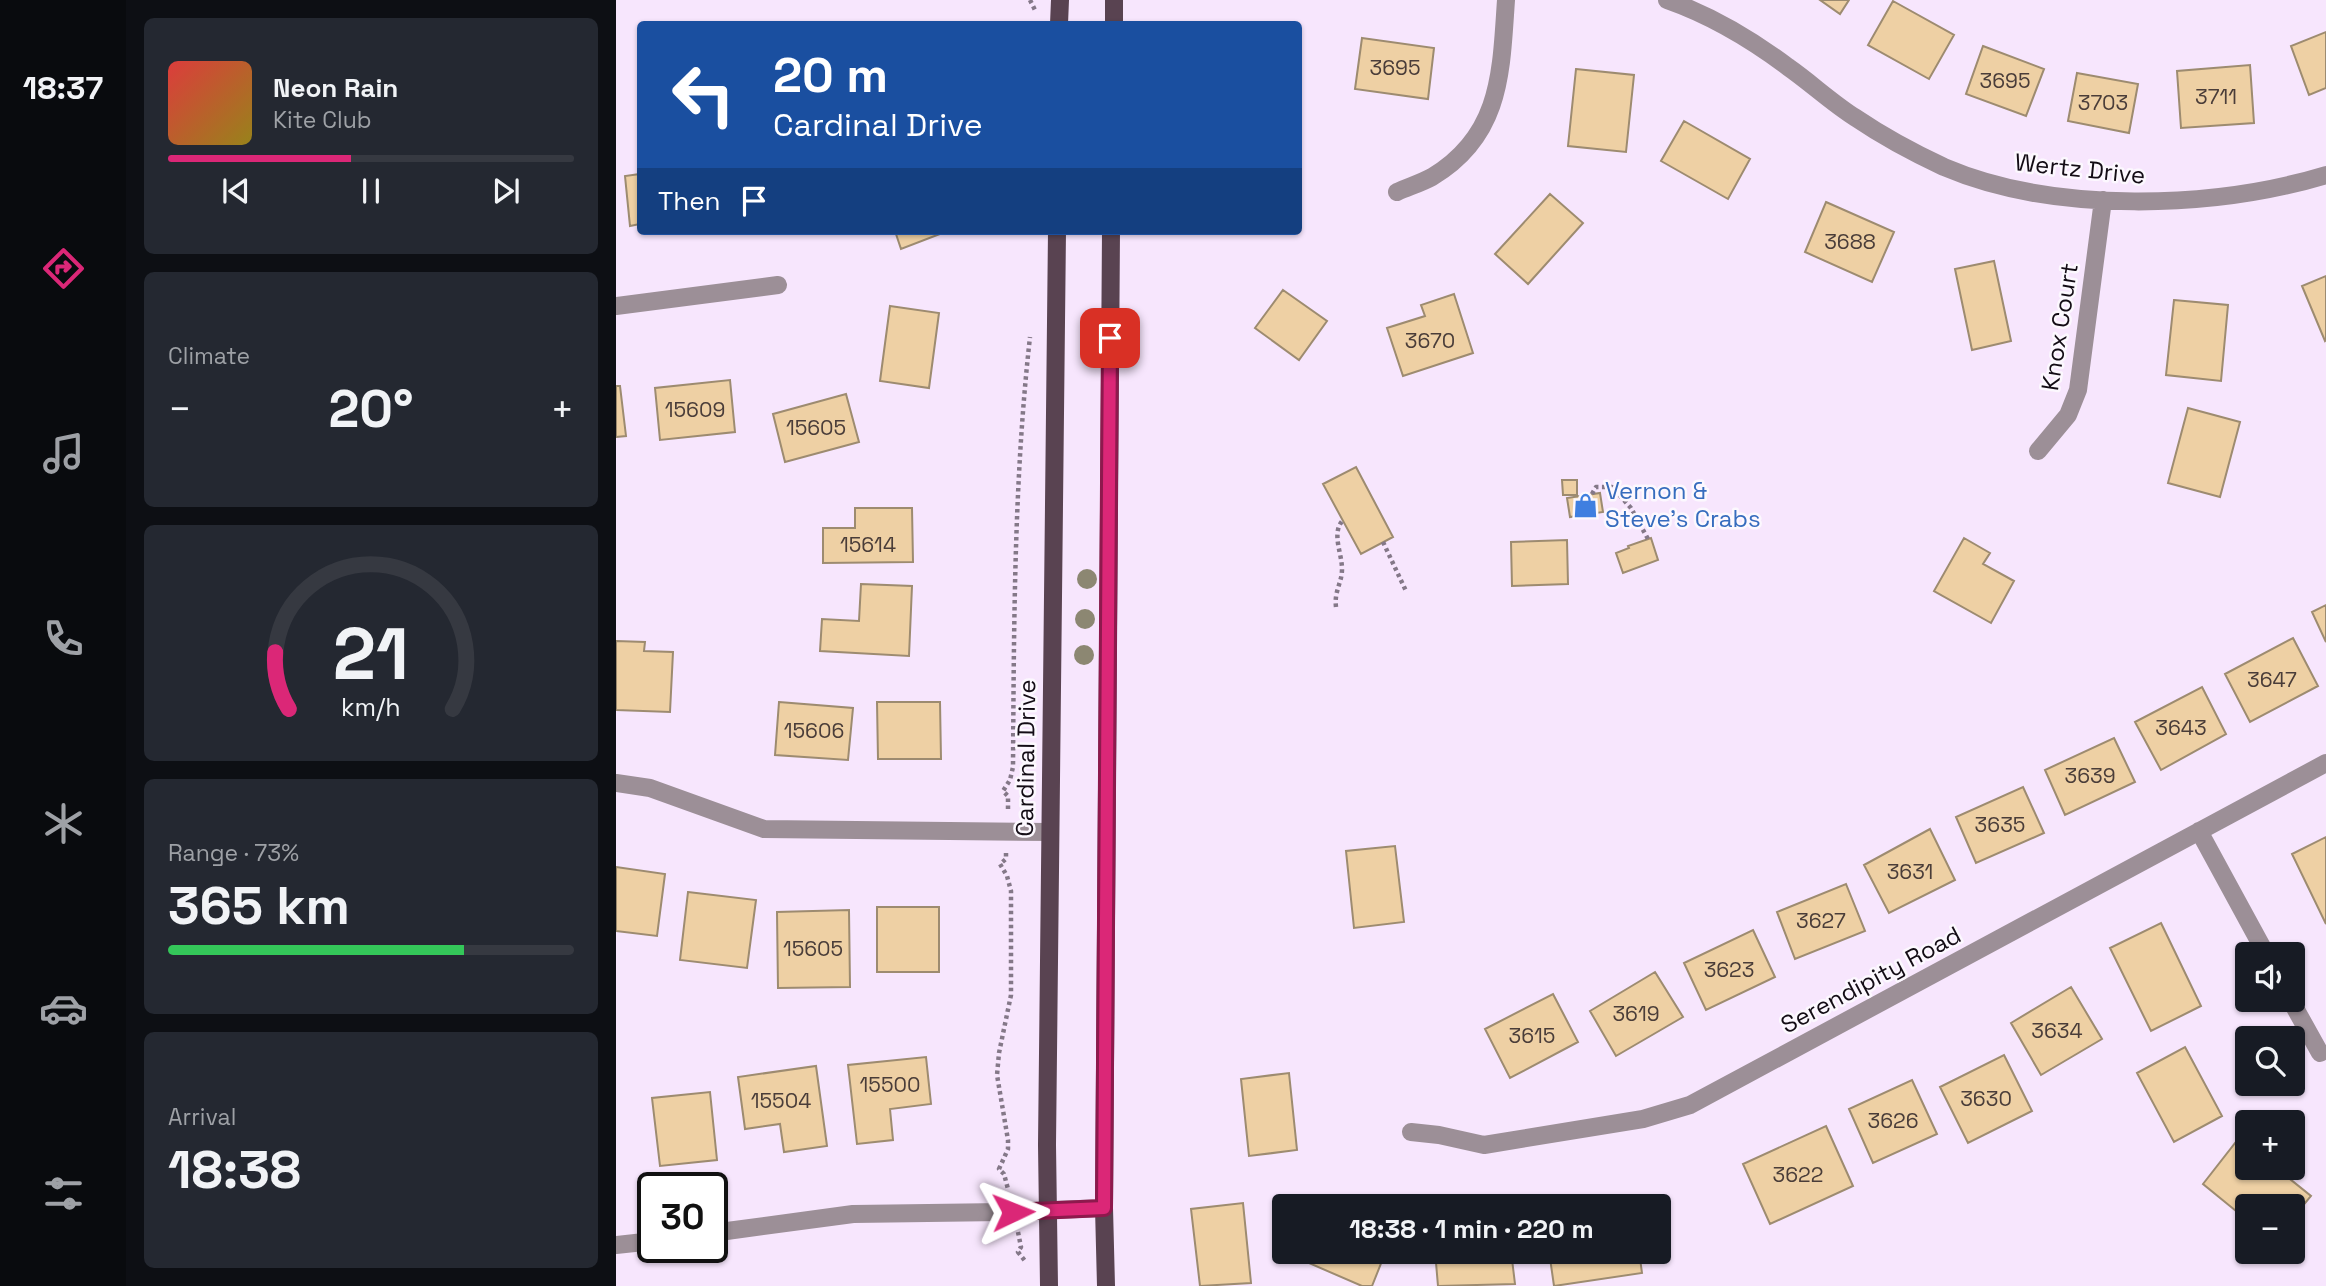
<!DOCTYPE html>
<meta charset="utf-8">
<style>
body{margin:0;font-family:"Space Grotesk",sans-serif;background:#242831;color:#f1f3f6;height:100vh;display:flex;flex-direction:column;font-size:26px;white-space:nowrap}
*{box-sizing:border-box;margin:0}
p{font-size:23px;color:#9ea1a6}
.icon{flex:none;width:38px;height:38px;fill:none;stroke:currentColor;stroke-width:2;stroke-linecap:round;stroke-linejoin:round}
.map{position:relative;flex:1;overflow:hidden}
.sheet{display:flex;flex-direction:column;gap:18px;padding:18px;background:#0d0f14;width:490px}
.sheet>*{flex:none}
.banner{position:absolute;left:21px;top:21px;width:665px;height:214px;border-radius:7px;box-shadow:0 2px 5px #0004;background:#1a4fa0;color:#fff;overflow:hidden}
.buttons{position:absolute;left:1619px;top:942px;display:grid;gap:14px}
.buttons a{display:grid;place-items:center;width:70px;height:70px;border-radius:7px;background:#171b24;box-shadow:0 2px 5px #0004;font-size:35px}
.speed{position:absolute;left:21px;top:1172px;display:flex;gap:14px;font-size:35px;font-weight:700;text-align:center}
.speed>*{display:grid;place-content:center;width:91px;height:91px;border-radius:50%;background:#171b24;box-shadow:0 2px 5px #0004;line-height:1}
.speed .limit{border:4px solid #111;border-radius:10px;background:#fff;color:#111}
.pin{position:absolute;display:grid;place-items:center;width:60px;height:60px;color:#fff;margin:-30px;border-radius:14px;box-shadow:0 4px 10px #0006}
.me{position:absolute;width:77px;margin:-38px;rotate:88deg;stroke-linejoin:round;filter:drop-shadow(0 0 5px #0008)}
.turn{display:flex;align-items:center;gap:24px;height:147px;padding:0 21px;font-size:32px}
.turn .icon{width:91px;height:91px;stroke-width:2.5}
.turn b{display:block;font-size:49px;line-height:60px}
.then{display:flex;align-items:center;height:66px;padding:0 21px;background:#0003;gap:14px;font-size:26px}
.big{font-size:52px;font-weight:700;line-height:1.1}
.sheet .card{flex:1;display:flex;flex-direction:column;justify-content:center;gap:10px;min-width:0;padding:0 24px;border-radius:10px;background:#242831}
.sheet .dial{align-items:center;gap:0}
.dial svg{height:182px;overflow:visible;fill:none;stroke:#363941;stroke-width:7;stroke-linecap:round;text-anchor:middle}
.dial text{fill:#f1f3f6;stroke:none}
.song{display:flex;align-items:center;gap:21px}
.cover{width:84px;height:84px;border-radius:10px;background:linear-gradient(135deg,hsl(0 70% 55%),hsl(50 70% 35%))}
.played{height:7px;border-radius:4px;background:linear-gradient(90deg,#db2777 45%,#363941 45%)}
.keys{display:flex;justify-content:space-around;direction:ltr}
.heat{display:flex;justify-content:space-between;align-items:center;font-size:38px;direction:ltr}
.charge{height:10px;border-radius:5px;background:linear-gradient(90deg,#34c759 73%,#363941 0)}
.trip{position:absolute;left:656px;top:1194px;width:399px;height:70px;border-radius:7px;background:#171b24;box-shadow:0 2px 5px #0004;font-weight:700;line-height:70px;text-align:center}
main{display:flex;flex:1;min-height:0}
.tab-bar{display:flex;flex-direction:column;width:126px;justify-content:space-around;align-items:center;background:#090b0e;color:#9ea1a6}
.tab-bar .icon{width:49px;height:49px}
.tab-bar .active{color:#db2777}
.tab-bar b{font-size:32px;color:#f1f3f6}
.map>svg:first-child{display:block}
.building{fill:#eed0a4;stroke:#9d8b70;stroke-width:2}
.lines{fill:none;stroke-linecap:round;stroke-linejoin:round}
.path{stroke:#847888;stroke-width:4.5;stroke-dasharray:3.5 3.5;stroke-linecap:butt}
.minor{stroke:#9c8f97;stroke-width:18}
.major{stroke:#594351;stroke-width:18}
.tree{fill:#8c8772}
.route-casing{stroke:#8e194d;stroke-width:18}
.route{stroke:#db2777;stroke-width:12}
.labels{text-anchor:middle;stroke-width:5;stroke-linejoin:round;paint-order:stroke}
.number-label{font-size:21px;fill:#4a3d39}
.street-label{font-size:24px;fill:#130c15;stroke:#fcf8fe}
.shop-label{font-size:24px;fill:#366cbe;stroke:#fcf8fe;text-anchor:start}
</style>
<main>
<nav class="tab-bar">
<b>18:37</b>
<svg class="icon active" aria-label="directions" viewBox="0 0 24 24"><path d="M12 3l9 9-9 9-9-9zM9 14v-3h6M13 9l2 2-2 2"/></svg>
<svg class="icon" aria-label="music" viewBox="0 0 24 24"><path d="M9 18V5l10-2v13"/><circle cx="6" cy="18" r="3"/><circle cx="16" cy="16" r="3"/></svg>
<svg class="icon" aria-label="phone" viewBox="0 0 24 24"><path d="M5 4h4l2 5-3 2q2 4 5 5l2-3 5 2v4C11 20 4 13 5 4z"/></svg>
<svg class="icon" aria-label="climate" viewBox="0 0 24 24"><path d="M12 3v18M4 7l16 10M4 17L20 7"/></svg>
<svg class="icon" aria-label="car" viewBox="0 0 24 24"><path d="M5 17H2v-5l4-1 3-4h7l3 4 3 1v5h-3M9 17h6M6 11h13"/><circle cx="7" cy="17" r="2"/><circle cx="17" cy="17" r="2"/></svg>
<svg class="icon" aria-label="filters" viewBox="0 0 24 24"><path d="M4 7h16M4 17h16"/><circle cx="9" cy="7" r="2"/><circle cx="15" cy="17" r="2"/></svg>
</nav>
<section class="sheet">
<div class="card">
<div class="song"><i class="cover"></i><div><b>Neon Rain</b><p>Kite Club</p></div></div>
<div class="played"></div>
<div class="keys"><svg class="icon" aria-label="previous" viewBox="0 0 24 24"><path d="M18 5L8 12l10 7zM5 5v14"/></svg><svg class="icon" aria-label="pause" viewBox="0 0 24 24"><path d="M8 5v14M16 5v14"/></svg><svg class="icon" aria-label="next" viewBox="0 0 24 24"><path d="M6 5l10 7-10 7zM19 5v14"/></svg></div>
</div>
<div class="card"><p>Climate</p>
<div class="heat"><a>−</a><b class="big">20°</b><a>+</a></div>
</div>
<div class="card dial"><svg viewBox="0 0 100 80">
<path d="M14 69A42 42 0 1 1 86 69"/>
<path d="M14 69A42 42 0 0 1 8 44" stroke="#db2777"/>
<text x="50" y="56" font-size="32" font-weight="700">21</text>
<text x="50" y="72" font-size="11">km/h</text>
</svg></div>
<div class="card"><p>Range · 73%</p><b class="big">365 km</b><div class="charge"></div></div>
<div class="card"><p>Arrival</p><b class="big">18:38</b></div>
</section>
<div class="map">
<svg width="1710" height="1286" viewBox="0 0 1710 1286">
<rect width="100%" height="100%" fill="#f7e6fd"/>
<path class="building" d="M1204 0H1233L1224 14Z
M1277 1 1338 35 1313 79 1252 45Z
M1710 32V88L1693 95 1675 46Z
M746 38 818 48 812 99 739 89Z
M682 41H684L685 93H682Z
M1367 46 1428 69 1410 116 1350 94Z
M1634 65 1638 123 1565 128 1561 71Z
M960 69 1018 75 1010 152 952 146Z
M1461 73 1522 84 1513 133 1452 121Z
M1068 121 1134 159 1112 199 1045 161Z
M24 174V224L14 226 9 176Z
M934 194 967 223 912 284 879 254Z
M1210 202 1278 232 1256 282 1189 252Z
M279 231H329V232L285 249Z
M1378 261 1395 341 1356 350 1339 269Z
M1710 276V340L1709 341 1686 286Z
M667 290 711 321 683 360 639 328Z
M838 294 857 353 787 376 771 328 809 316 805 305Z
M1558 300 1612 305 1605 381 1550 375Z
M274 306 323 313 313 388 264 381Z
M114 380 119 432 44 440 39 388Z
M0 386H4L10 436 0 437Z
M230 394 243 442 169 462 157 414Z
M1572 408 1624 422 1604 497 1552 483Z
M740 467 777 537 745 554 707 484Z
M946 480H961V495H947Z
M984 493 987 512 954 517 951 498Z
M239 508H296L297 562 207 563V528H239Z
M1035 538 1042 560 1007 573 1000 553 1013 548 1012 546Z
M1348 538 1374 553 1367 564 1398 581 1375 623 1318 591Z
M951 540 952 584 896 586 895 542Z
M245 584 296 586 293 656 204 651 206 619 243 621Z
M1710 605V642L1696 612Z
M1677 638 1702 686 1634 722 1609 674Z
M0 641 29 642 28 651 57 652 54 712 0 710Z
M1586 687 1610 734 1545 770 1519 722Z
M163 702 237 708 232 760 159 755Z
M261 702H324L325 759H262Z
M1498 738 1519 782 1449 815 1429 770Z
M1407 787 1428 833 1360 863 1340 817Z
M1314 829 1339 880 1273 913 1248 865Z
M1710 837V924L1676 854Z
M779 846 788 922 738 928 730 851Z
M0 867 49 874 41 936 0 931Z
M1230 884 1249 931 1179 959 1161 912Z
M72 892 140 900 131 968 64 960Z
M261 907H323V972H261Z
M233 910 234 987 162 988 161 912Z
M1545 923 1585 1006 1535 1031 1494 948Z
M1137 930 1159 977 1090 1010 1068 963Z
M1039 972 1067 1017 1000 1056 974 1011Z
M1455 987 1486 1039 1425 1075 1395 1023Z
M937 994 962 1042 894 1078 869 1029Z
M1569 1047 1606 1116 1558 1142 1521 1073Z
M1388 1055 1416 1111 1352 1143 1324 1087Z
M310 1057 315 1104 274 1109 277 1140 241 1144 232 1065Z
M200 1066 211 1146 168 1152 164 1124 129 1129 122 1077Z
M673 1073 681 1150 633 1156 625 1079Z
M1296 1080 1321 1134 1257 1163 1233 1109Z
M94 1092 101 1160 44 1166 36 1098Z
M1210 1126 1237 1186 1154 1224 1127 1164Z
M1623 1138 1631 1145V1167H1659L1695 1196 1676 1219V1206H1631V1220L1587 1184Z
M627 1203 635 1283 584 1286 575 1209Z
M690 1251H770L756 1286H746L686 1260Z
M819 1251H895L899 1284 822 1286Z
M933 1251H1023L1026 1273 938 1286Z"/>
<g class="lines">
<path class="path" d="M414 0 419 10
M976 494 980 487H996L1015 508 1032 539
M767 542 790 591
M720 607C718 591 726 583 726 569 726 553 715 533 727 520
M392 809V796L387 791 394 780 397 767C398 624 398 479 414 337
M390 853V859L384 864 391 876 395 891V995L383 1053 381 1075 392 1140V1149L383 1169 388 1174 392 1189
M402 1232 405 1247 402 1252 409 1261"/>
<path class="minor" d="M1051 0C1094 15 1136 40 1172 67 1195 83 1216 103 1240 118 1268 137 1298 153 1328 167 1438 214 1598 209 1710 175
M781 192C792 187 805 183 816 177 886 135 885 71 890 0
M0 306 162 285
M1422 451 1452 415 1462 390 1487 200
M0 783 34 788 148 829 434 832
M1583 831 1650 954
M1674 999 1704 1053
M795 1132 823 1135 868 1145 1027 1119 1074 1105 1710 763
M96 1233 237 1214 387 1212 488 1208
M0 1245 37 1241"/>
<path class="major" d="M443 24 444 0
M498 24V0
M433 1286 431 1145 441 231
M490 1286 488 1208 495 231"/>
</g>
<g class="tree">
<circle cx="471" cy="579" r="10"/>
<circle cx="469" cy="619" r="10"/>
<circle cx="468" cy="655" r="10"/>
</g>
<g class="lines">
<defs>
<path id="route" d="M397 1212 488 1208 494 338"/>
</defs>
<use href="#route" class="route-casing"/>
<use href="#route" class="route"/>
</g>
<defs>
<symbol id="shop-bare" viewBox="-9 -9 18 18"><path d="M-5-2.5h2.3a2.7 3.5 0 0 1 5.4 0H5L5.5 6h-11ZM-1.5-2.5h3a1.5 2.3 0 0 0-3 0Z" fill="#3f7fe0" stroke="#fcf8fe" stroke-width="2.5" paint-order="stroke"/></symbol>
</defs>
<g fill-rule="evenodd">
<use href="#shop-bare" x="952" y="488" width="35" height="35"/>
</g>
<g class="labels">
<g class="number-label">
<text x="779" y="75">3695</text>
<text x="1389" y="88">3695</text>
<text x="1600" y="104">3711</text>
<text x="1487" y="110">3703</text>
<text x="1234" y="249">3688</text>
<text x="814" y="348">3670</text>
<text x="79" y="417">15609</text>
<text x="200" y="435">15605</text>
<text x="252" y="552">15614</text>
<text x="1656" y="687">3647</text>
<text x="1565" y="735">3643</text>
<text x="198" y="738">15606</text>
<text x="1474" y="783">3639</text>
<text x="1384" y="832">3635</text>
<text x="1294" y="879">3631</text>
<text x="1205" y="928">3627</text>
<text x="197" y="956">15605</text>
<text x="1113" y="977">3623</text>
<text x="1020" y="1021">3619</text>
<text x="1441" y="1038">3634</text>
<text x="916" y="1043">3615</text>
<text x="274" y="1092">15500</text>
<text x="1370" y="1106">3630</text>
<text x="165" y="1108">15504</text>
<text x="1277" y="1128">3626</text>
<text x="1182" y="1182">3622</text>
</g>
<g class="street-label">
<text transform="translate(1464 169) rotate(6)" y="8">Wertz Drive</text>
<text transform="translate(1444 327) rotate(-81)" y="8">Knox Court</text>
<text transform="translate(410 758) rotate(-89)" y="8">Cardinal Drive</text>
<text transform="translate(1255 980) rotate(-28)" y="8">Serendipity Road</text>
</g>
<g class="shop-label">
<text x="989" y="499">Vernon &amp;<tspan x="989" dy="28">Steve's Crabs</tspan></text>
</g>
</g>
</svg>
<div class="buttons">
<a><svg class="icon" aria-label="sound" viewBox="0 0 24 24"><path d="M4 9h4l5-4v14l-5-4H4zM17 9q2 3 0 6"/></svg></a>
<a><svg class="icon" aria-label="search" viewBox="0 0 24 24"><circle cx="10" cy="10" r="6"/><path d="M15 15l6 6"/></svg></a>
<a>+</a>
<a>−</a>
</div>
<div class="speed"><div class="limit">30</div></div>
<div class="pin" style="left:494px;top:338px;background:#d93025"><svg class="icon" aria-label="arrive" viewBox="0 0 24 24"><path d="M6 21V4h12l-3 4 3 4H6"/></svg></div>
<svg class="me" style="left:397px;top:1212px" viewBox="-20 -20 40 40"><path d="M0-17L14 15 0 8-14 15z" fill="#db2777" stroke="#fff" stroke-width="4"/></svg>
<div class="trip">18:38 · 1 min · 220 m</div>
<div class="banner">
<div class="turn"><svg class="icon" aria-label="left" viewBox="0 0 24 24"><path d="M17 20v-9H6M10 6l-5 5 5 5"/></svg><div><b>20 m</b>Cardinal Drive</div></div>
<div class="then">Then<svg class="icon" aria-label="arrive" viewBox="0 0 24 24"><path d="M6 21V4h12l-3 4 3 4H6"/></svg></div>
</div>
</div>
</main>
